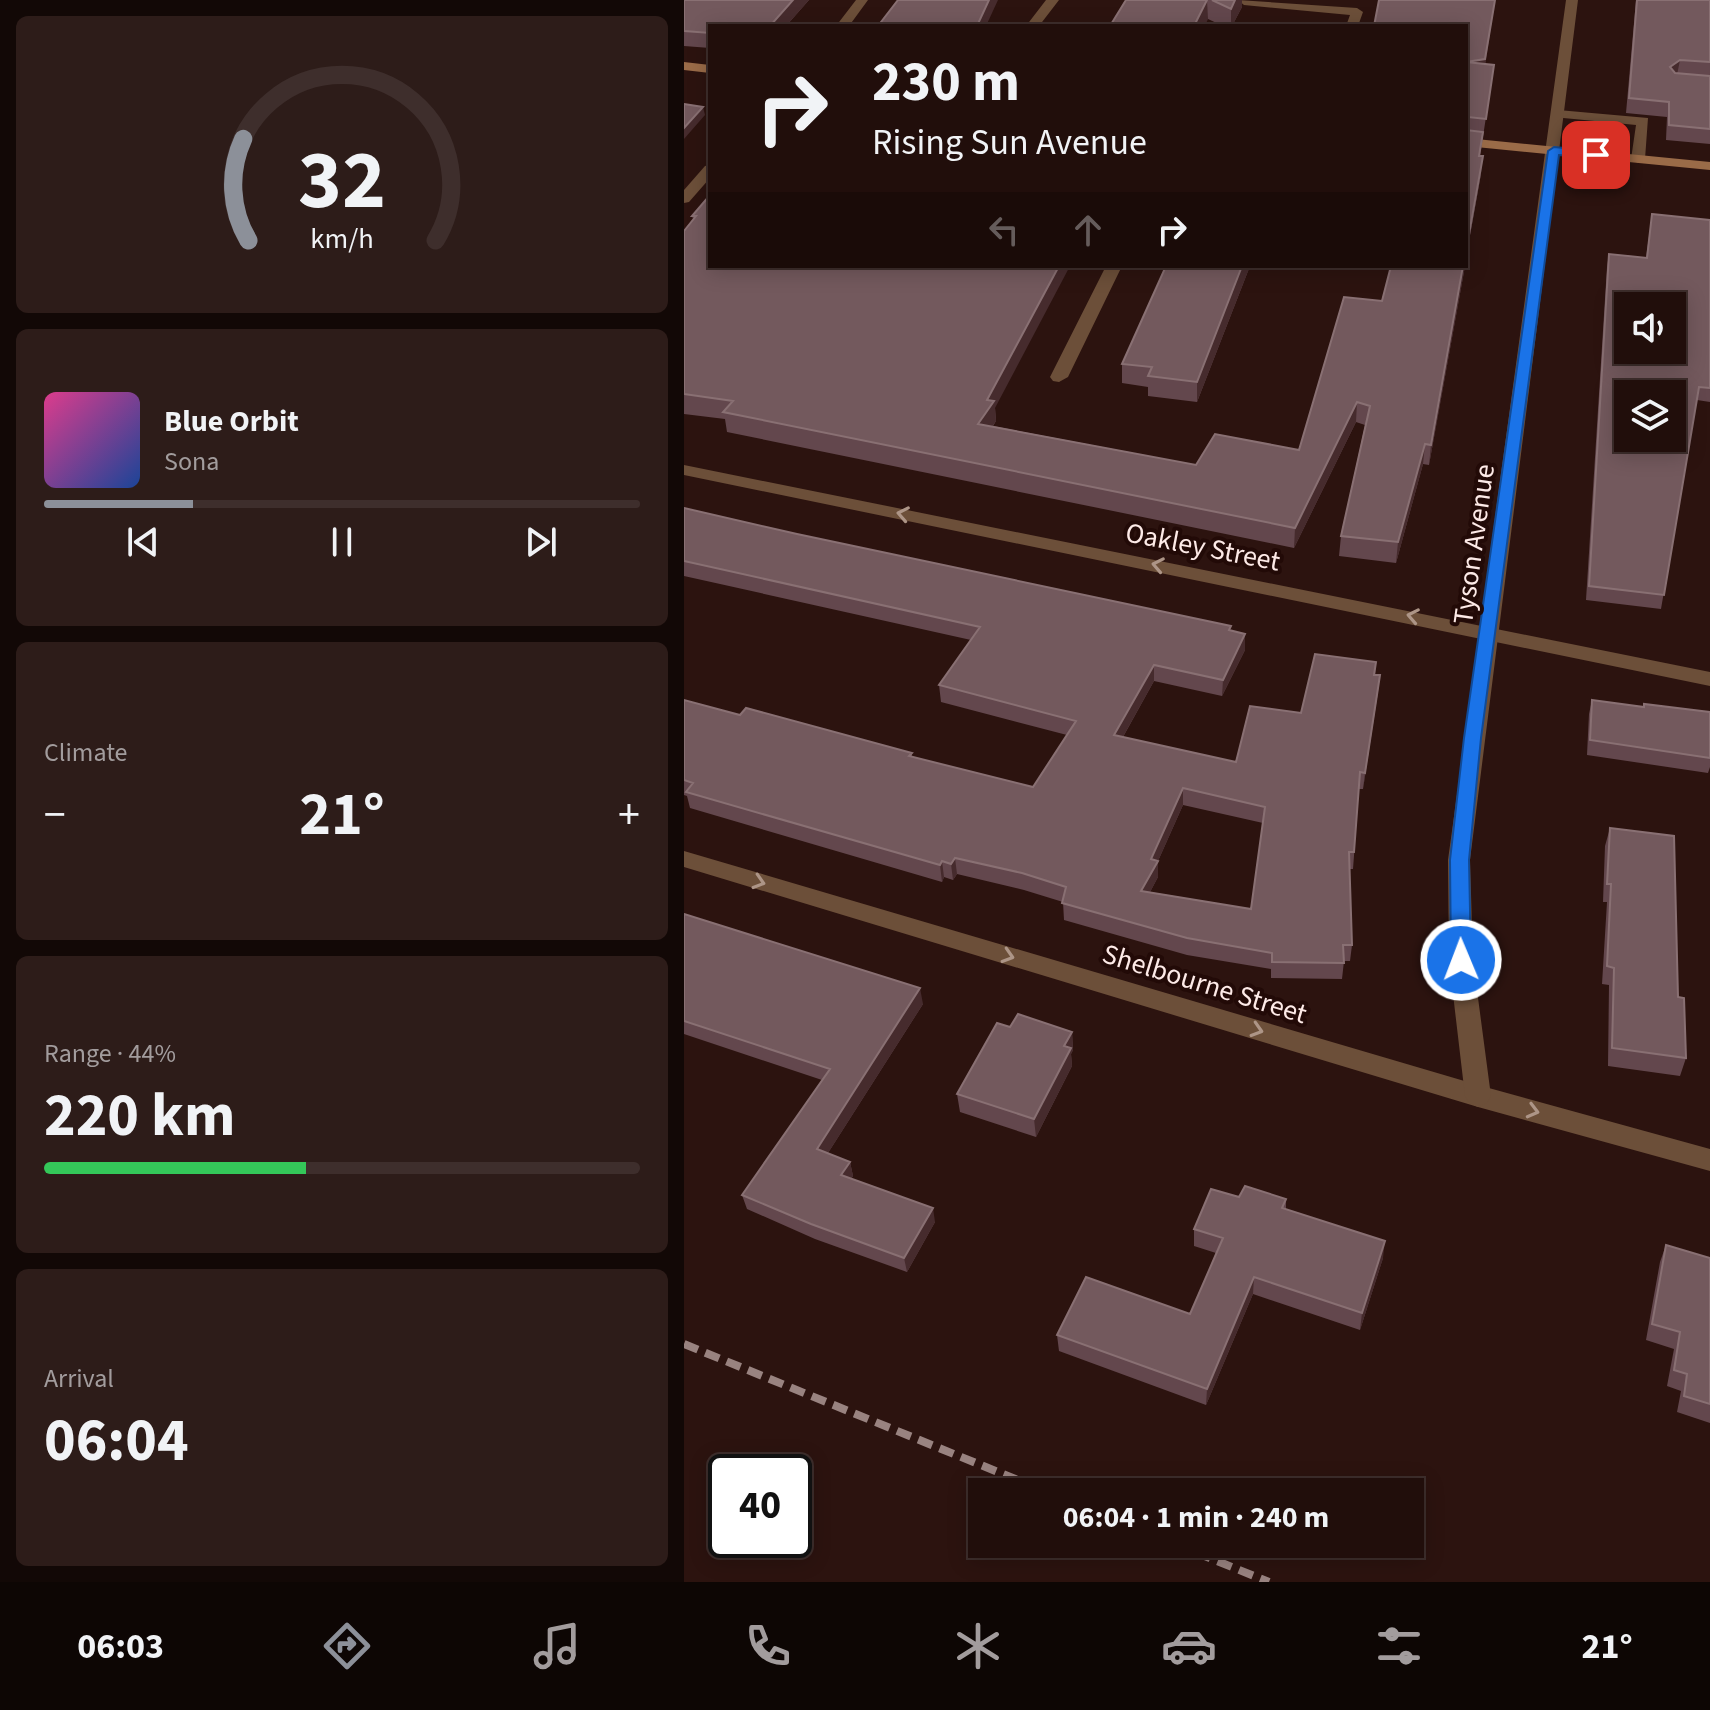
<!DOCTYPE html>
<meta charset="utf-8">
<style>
body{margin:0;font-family:"Source Sans 3",sans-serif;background:#2d1c19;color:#f1f3f6;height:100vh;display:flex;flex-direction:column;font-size:30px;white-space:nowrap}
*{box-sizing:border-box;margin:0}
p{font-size:26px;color:#a29c9d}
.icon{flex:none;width:44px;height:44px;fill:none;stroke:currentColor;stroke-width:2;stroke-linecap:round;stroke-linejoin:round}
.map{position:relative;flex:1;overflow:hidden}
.sheet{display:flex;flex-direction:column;gap:16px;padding:16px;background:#120806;width:684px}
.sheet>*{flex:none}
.banner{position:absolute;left:24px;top:24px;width:760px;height:244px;border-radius:0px;box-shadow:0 4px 20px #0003,0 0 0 2px #3e2e2c;background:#210e0b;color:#f1f3f6;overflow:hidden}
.tools{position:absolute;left:930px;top:292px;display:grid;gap:16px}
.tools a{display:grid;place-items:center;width:72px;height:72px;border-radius:0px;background:#210e0b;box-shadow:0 4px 20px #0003,0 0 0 2px #3e2e2c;font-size:40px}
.speed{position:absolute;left:24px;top:1454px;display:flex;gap:16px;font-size:40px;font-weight:700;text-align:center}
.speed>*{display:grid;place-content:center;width:104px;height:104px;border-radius:50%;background:#210e0b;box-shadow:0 4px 20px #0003,0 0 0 2px #3e2e2c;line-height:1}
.speed .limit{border:4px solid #111;border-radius:12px;background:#fff;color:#111}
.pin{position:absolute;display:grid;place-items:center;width:68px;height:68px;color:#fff;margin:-34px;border-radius:16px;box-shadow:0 4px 12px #0006}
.me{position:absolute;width:88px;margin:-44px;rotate:359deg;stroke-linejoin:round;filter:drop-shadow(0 0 6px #0008)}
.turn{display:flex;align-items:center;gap:28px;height:168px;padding:0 32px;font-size:36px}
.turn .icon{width:104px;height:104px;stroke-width:2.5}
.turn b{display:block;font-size:56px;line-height:68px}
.lanes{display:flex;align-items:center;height:76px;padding:0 32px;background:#0003;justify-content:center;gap:40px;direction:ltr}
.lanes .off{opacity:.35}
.big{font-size:60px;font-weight:700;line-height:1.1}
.sheet .tile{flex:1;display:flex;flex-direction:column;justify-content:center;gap:12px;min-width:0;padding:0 28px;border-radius:12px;background:#2d1c19}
.sheet .dial{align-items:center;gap:0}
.dial svg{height:208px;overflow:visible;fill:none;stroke:#3e2e2c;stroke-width:7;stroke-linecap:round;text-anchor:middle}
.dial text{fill:#f1f3f6;stroke:none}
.song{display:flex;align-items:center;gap:24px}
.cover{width:96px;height:96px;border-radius:12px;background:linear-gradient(135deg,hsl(330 70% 55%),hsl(220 70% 35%))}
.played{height:8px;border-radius:4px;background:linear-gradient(90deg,#8c9099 25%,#3e2e2c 25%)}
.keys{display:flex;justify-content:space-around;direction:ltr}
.heat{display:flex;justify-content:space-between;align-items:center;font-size:44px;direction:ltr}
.charge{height:12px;border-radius:6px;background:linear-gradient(90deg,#34c759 44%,#3e2e2c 0)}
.trip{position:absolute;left:284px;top:1478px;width:456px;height:80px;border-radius:0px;background:#210e0b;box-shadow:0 4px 20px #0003,0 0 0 2px #3e2e2c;font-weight:700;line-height:80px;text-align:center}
.tabs{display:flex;height:128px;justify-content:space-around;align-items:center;background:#0d0604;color:#a29c9d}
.tabs .icon{width:56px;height:56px}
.tabs .active{color:#8c9099}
.tabs b{font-size:36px;color:#f1f3f6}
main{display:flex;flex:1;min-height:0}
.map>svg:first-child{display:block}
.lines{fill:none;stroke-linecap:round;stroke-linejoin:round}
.service{fill:#6c4f39;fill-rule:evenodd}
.minor{fill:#6c4f39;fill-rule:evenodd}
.tertiary{fill:#6c4f39;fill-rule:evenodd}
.secondary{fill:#9a6b48;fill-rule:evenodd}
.rail{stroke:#998380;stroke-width:8;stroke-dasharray:15 8;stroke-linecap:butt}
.wall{fill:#63474d;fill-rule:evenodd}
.shaded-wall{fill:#462b2d}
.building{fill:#73595d;stroke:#897073;stroke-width:2;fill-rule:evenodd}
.oneway{stroke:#ad9587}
.route{fill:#1a73e8;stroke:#114b97;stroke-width:2}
.labels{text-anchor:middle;stroke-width:8;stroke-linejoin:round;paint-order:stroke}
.street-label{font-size:28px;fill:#fdeae7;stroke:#220a07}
</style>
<main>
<section class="sheet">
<div class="tile dial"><svg viewBox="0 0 100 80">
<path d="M14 69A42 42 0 1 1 86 69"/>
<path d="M14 69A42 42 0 0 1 12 30" stroke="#8c9099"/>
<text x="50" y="56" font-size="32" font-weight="700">32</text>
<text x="50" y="72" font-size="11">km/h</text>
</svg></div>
<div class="tile">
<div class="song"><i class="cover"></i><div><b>Blue Orbit</b><p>Sona</p></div></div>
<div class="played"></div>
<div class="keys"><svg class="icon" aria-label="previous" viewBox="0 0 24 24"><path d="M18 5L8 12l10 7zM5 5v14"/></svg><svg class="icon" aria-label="pause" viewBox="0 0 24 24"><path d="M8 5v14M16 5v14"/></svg><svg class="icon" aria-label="next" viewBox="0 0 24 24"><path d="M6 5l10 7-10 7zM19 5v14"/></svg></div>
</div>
<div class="tile"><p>Climate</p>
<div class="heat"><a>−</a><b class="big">21°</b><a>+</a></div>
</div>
<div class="tile"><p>Range · 44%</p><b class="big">220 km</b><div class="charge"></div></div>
<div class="tile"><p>Arrival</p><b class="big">06:04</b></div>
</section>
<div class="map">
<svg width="1026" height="1582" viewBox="0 0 1026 1582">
<rect width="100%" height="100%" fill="#2c130f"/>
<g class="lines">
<path class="service" d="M172 0H184L165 26H152Z
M362 0H375L355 26H342Z
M554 0 673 8 679 12 674 26H662L666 15 560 5Z
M874 110 964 118 961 159 954 163 947 159 952 125 869 117 867 114Z
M422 266H438L384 377 375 382 369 381 366 377Z"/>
<path class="minor" d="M26 165V178L5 202 0 203V190L21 166Z
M0 465 1026 672V686L0 475Z
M0 851 794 1085 1026 1149V1171L794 1107 0 867Z"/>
<path class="tertiary" d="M882 0H894L786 860 789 960 807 1096 803 1103 794 1107 785 1103 781 1096 765 960 764 860Z"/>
<path class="secondary" d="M0 62 26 65V73L0 70Z
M782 138 1026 162V170L782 146Z"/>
<path class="rail" d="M0 1344 363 1492
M491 1544 585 1582"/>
</g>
<path class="wall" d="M0 0H125L102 26H26V48L0 46Z
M442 0H558V7L548 26H539L524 19Z
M695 0H811L801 64 810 65 796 156 797 174 782 258V26Z
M952 0H1026V144L982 140 983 117 942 113Z
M26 195 311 408 312 421 309 426 512 465 615 450 698 301 707 266H781L745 465 739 464 712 563 655 556 657 536 681 425 672 422 610 548 43 432 41 419 0 414V231L9 219 8 216Z
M968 214 1026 220V402L1013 400 977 609 902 600 923 267 925 254 962 258Z
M566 266 513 402 464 396V387L438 383V364Z
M0 508 113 534 561 634V650L538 696 470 681 439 737 552 762 617 713 692 662 691 675H696L694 692 679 789H675L669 869H665L668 945 666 961H660L658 979 587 978V969L503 955 380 920 379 902 340 890 273 874 269 880 260 877 258 882 6 808 3 796 0 795V700L56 715 228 753V757L349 787 383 735 257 702 255 685 287 640 0 576ZM499 805 579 823 567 909 466 892 474 877V861Z
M908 700 960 707 1026 712V767L1024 773 903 755 905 714Z
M926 828 994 997 1002 1058 996 1076 924 1066 925 985 918 984 923 902H919L921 846Z
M0 914 239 1004 144 1153 166 1162 169 1176 167 1179 251 1222 223 1272 131 1239 63 1209 58 1195 138 1080 0 1034Z
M326 1027 388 1032 389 1050 387 1054 388 1066 352 1137 276 1112 273 1094Z
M555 1197 602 1199V1209L699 1258 676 1330 569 1294 522 1405 375 1351 373 1335 506 1314 532 1253 510 1246V1229Z
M982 1245 1026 1258V1423L993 1412 997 1391 983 1386 990 1349 962 1340 976 1262Z"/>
<path class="shaded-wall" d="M109 0H125L102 26H86Z
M305 0H314L302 26H293Z
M523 0 524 19 521 26H510Z
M551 0H558V7L548 26H547V9Z
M811 0 800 74 782 62Z
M996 60 993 75 983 81 986 67Z
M19 107 21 115 0 139V128Z
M799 156 797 174 782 258V251Z
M375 266H386L311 408 312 421 296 444 294 424 303 400Z
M558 266H566L513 402V382Z
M779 266H781L745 465 747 445Z
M673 402 672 422 610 548 611 528Z
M741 444 739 464 712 563 714 542Z
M561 634V650L538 696 539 680Z
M470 665V681L431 751 430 735Z
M696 675 694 692 679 789 681 773Z
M499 788V805L474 861V877L458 907 457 891 467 859Z
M271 858 273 874 269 880 267 864Z
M258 861 260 877 258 882 256 865Z
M236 988 239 1004 137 1164 133 1149Z
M388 1032 389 1050 387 1054 388 1066 352 1137 350 1119 380 1046Z
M166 1162 169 1176 160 1190 157 1175Z
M249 1208 251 1222 223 1272 220 1258Z
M701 1241 699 1258 676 1330 678 1313Z
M570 1277 569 1294 522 1405 523 1389Z"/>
<path class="building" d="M0 0H109L86 26H26V33L0 31Z
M214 0H305L293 26H194Z
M442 0H523L510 26H426Z
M528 0H551L547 9Z
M695 0H811L801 59 782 62V26H690Z
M953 0H1026V62L996 60 986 67 991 73 1026 76V129L985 125V102L945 98Z
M782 62 810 65 802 119 784 117 782 119Z
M0 104 19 107 0 128Z
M782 130 799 132 795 156H799L782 251Z
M26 195V266H375L303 400 310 401 294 424 512 465 531 434 615 450 660 297 698 301 707 266H779L747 445 741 444 714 542 657 536 686 406 673 402 611 528 39 412 49 401 0 394V231L12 216H8Z
M968 214 1026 220V388L1015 387 980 595 905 586 925 254 963 258ZM944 306H988V350H944ZM944 394H988V438H944Z
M482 266H558L513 382 464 376 468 367 438 364Z
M0 508 113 534 547 626 545 630 561 634 539 680 470 665 430 735 552 762 566 706 617 713 631 654 692 662 690 675H696L681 773 676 772 670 852H665L668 945H659L660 963 588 962V953L503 938 378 903 382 887 338 873 271 858 267 864 258 861 256 865 2 792 9 783 0 780V700L56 715 62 708 228 753 225 756 349 787 392 721 255 685 296 627 0 561ZM499 788 581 807 567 909 457 891 474 861 467 859Z
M908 700 960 707V704L1026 712V758L906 740Z
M926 828 990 836 994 997 1000 998 1002 1058 928 1048 930 968 923 966 927 884H923Z
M0 914 236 988 133 1149 166 1162 157 1175 249 1208 220 1258 127 1224 58 1195 146 1069 0 1021Z
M334 1014 388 1032 380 1046 387 1048 350 1119 273 1094 313 1023 326 1027Z
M561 1186 602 1199 598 1208 701 1241 678 1313 570 1277 523 1389 373 1335 402 1277 506 1314 539 1238 510 1229 527 1189 555 1197Z
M982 1245 1026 1258V1404L1000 1396 1003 1374 990 1370 996 1332 968 1324Z"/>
<defs><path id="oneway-chevron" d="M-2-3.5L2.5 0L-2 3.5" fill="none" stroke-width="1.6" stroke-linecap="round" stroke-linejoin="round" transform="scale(2)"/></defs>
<g class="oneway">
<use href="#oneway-chevron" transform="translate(219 514) rotate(-169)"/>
<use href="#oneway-chevron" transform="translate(474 565) rotate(-169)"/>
<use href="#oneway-chevron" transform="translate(729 616) rotate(-169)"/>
<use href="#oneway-chevron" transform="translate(75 882) rotate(17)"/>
<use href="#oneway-chevron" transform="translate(324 956) rotate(17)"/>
<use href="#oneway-chevron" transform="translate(573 1030) rotate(17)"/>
<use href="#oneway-chevron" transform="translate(849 1111) rotate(15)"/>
</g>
<path class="route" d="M870 147 912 151 918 155 912 158 875 155 797 738 785 860 787 960 784 965H770L767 960 766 860 780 738 864 151Z"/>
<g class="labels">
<g class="street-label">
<text transform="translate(789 544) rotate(-82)" y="10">Tyson Avenue</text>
<text transform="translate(519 546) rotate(11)" y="10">Oakley Street</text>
<text transform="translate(521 983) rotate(17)" y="10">Shelbourne Street</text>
</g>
</g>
</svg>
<div class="tools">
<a><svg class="icon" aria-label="sound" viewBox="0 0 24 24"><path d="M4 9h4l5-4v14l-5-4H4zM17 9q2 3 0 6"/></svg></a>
<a><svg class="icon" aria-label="layers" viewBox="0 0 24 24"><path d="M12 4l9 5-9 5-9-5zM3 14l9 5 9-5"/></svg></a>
</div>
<div class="speed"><div class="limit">40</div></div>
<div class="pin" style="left:912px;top:155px;background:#d93025"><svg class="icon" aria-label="arrive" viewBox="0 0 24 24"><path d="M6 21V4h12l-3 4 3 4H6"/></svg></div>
<svg class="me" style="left:777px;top:960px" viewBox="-20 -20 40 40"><circle r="17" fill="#1a73e8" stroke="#fff" stroke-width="3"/><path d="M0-11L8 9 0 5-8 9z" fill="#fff"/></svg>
<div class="trip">06:04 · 1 min · 240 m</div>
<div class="banner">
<div class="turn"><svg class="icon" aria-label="right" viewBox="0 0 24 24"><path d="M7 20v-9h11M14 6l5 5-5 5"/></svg><div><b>230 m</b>Rising Sun Avenue</div></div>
<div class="lanes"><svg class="icon off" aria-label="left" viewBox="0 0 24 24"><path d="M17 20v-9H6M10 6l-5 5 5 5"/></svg><svg class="icon off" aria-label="ahead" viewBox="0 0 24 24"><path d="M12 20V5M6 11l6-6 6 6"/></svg><svg class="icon" aria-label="right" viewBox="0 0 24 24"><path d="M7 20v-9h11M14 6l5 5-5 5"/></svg></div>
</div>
</div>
</main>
<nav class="tabs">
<b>06:03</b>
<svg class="icon active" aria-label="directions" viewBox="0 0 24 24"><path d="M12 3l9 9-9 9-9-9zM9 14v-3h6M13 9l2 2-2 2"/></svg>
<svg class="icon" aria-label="music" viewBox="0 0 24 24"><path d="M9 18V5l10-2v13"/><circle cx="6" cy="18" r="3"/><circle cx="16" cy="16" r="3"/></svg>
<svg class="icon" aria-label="phone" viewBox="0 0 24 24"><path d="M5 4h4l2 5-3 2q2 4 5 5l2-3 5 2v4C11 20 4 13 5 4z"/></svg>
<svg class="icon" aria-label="climate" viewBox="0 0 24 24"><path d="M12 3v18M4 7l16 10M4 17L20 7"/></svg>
<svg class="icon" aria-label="car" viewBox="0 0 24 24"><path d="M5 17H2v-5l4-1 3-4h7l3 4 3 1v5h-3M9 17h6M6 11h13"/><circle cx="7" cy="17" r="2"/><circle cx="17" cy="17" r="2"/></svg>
<svg class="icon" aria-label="filters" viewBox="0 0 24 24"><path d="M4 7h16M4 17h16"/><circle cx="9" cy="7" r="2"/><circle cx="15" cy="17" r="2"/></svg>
<b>21°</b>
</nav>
